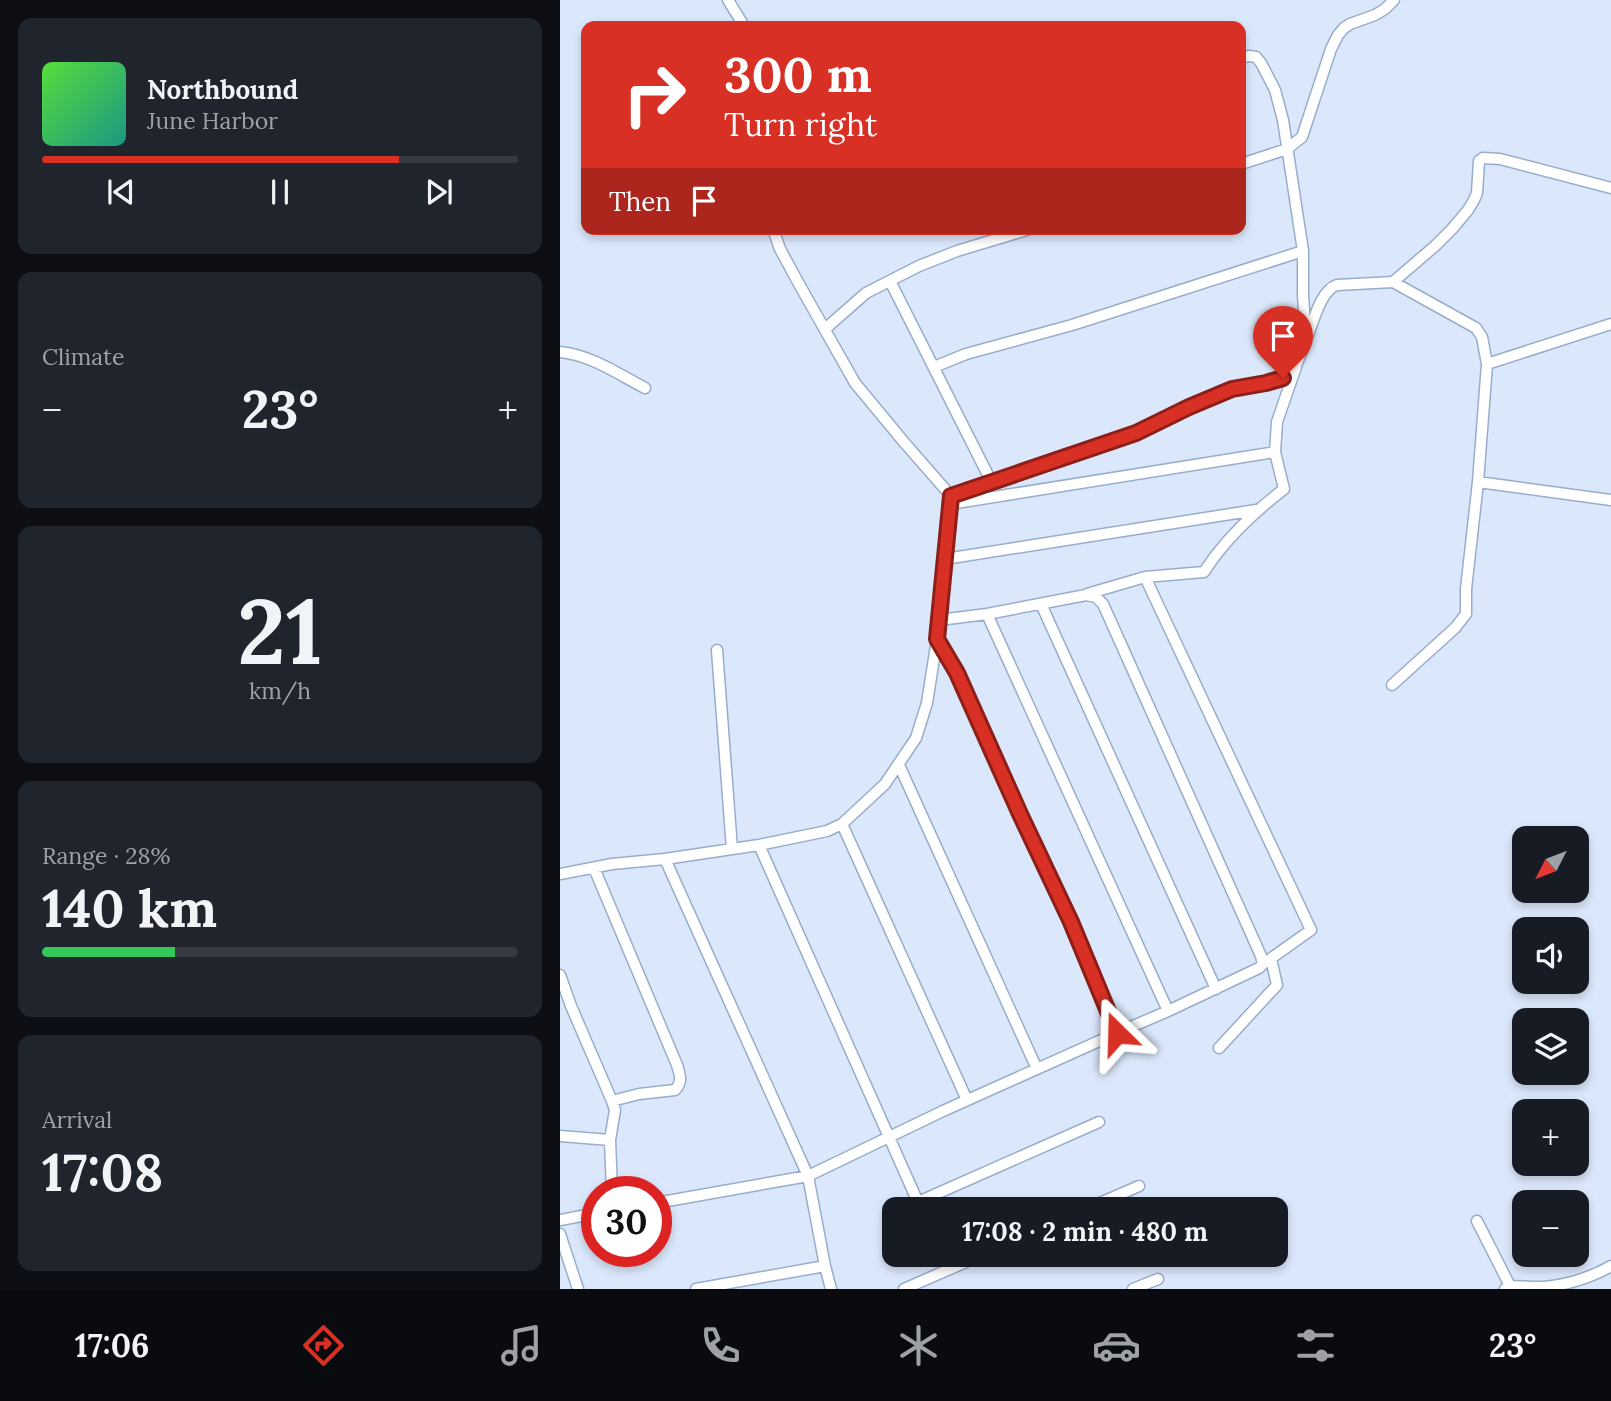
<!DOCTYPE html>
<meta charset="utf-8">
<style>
body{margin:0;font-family:Lora,serif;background:#20242c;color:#f1f3f6;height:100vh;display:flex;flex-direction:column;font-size:26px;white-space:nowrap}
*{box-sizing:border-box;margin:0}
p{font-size:23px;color:#9ea1a6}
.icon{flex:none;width:38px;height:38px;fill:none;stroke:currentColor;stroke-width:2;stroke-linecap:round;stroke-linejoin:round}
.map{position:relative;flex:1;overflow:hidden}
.panel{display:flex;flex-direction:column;gap:18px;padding:18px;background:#0d0f14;width:560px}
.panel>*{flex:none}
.hud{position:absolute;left:21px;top:21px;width:665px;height:214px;border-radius:14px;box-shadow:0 4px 10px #0003;background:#d93025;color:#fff;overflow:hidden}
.needle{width:46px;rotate:228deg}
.buttons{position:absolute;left:952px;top:826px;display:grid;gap:14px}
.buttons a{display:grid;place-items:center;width:77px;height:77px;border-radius:14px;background:#171b24;box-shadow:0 4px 10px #0003;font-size:35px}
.speed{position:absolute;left:21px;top:1176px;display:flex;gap:14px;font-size:35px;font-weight:700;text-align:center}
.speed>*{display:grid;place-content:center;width:91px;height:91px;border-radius:50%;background:#171b24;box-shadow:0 4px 10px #0003;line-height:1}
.speed .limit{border:10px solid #d22;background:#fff;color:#111}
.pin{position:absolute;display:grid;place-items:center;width:60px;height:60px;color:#fff;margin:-72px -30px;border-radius:50% 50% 50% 0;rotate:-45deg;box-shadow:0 0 7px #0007}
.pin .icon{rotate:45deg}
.me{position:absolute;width:77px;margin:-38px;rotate:338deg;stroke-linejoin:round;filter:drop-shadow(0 0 5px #0008)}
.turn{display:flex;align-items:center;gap:24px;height:147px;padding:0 28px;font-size:32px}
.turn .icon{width:91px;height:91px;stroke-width:2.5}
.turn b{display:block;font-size:49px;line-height:60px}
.then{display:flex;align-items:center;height:66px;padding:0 28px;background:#0003;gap:14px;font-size:26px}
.big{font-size:52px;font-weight:700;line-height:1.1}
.panel .card{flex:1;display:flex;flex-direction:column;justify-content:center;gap:10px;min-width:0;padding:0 24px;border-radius:14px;background:#20242c}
.panel .dial{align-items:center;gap:0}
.dial b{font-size:91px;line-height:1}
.song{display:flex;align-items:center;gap:21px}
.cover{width:84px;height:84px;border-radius:10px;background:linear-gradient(135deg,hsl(110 70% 55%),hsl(170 70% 35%))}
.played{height:7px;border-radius:4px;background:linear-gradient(90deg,#d93025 75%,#363941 75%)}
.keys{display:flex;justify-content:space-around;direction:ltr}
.heat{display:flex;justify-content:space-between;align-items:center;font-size:38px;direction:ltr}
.charge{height:10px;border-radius:5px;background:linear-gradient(90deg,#34c759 28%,#363941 0)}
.trip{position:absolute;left:322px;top:1197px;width:406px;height:70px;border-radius:14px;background:#171b24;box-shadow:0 4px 10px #0003;font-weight:700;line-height:70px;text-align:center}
.tab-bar{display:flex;height:112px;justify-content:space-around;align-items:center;background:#090b0e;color:#9ea1a6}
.tab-bar .icon{width:49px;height:49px}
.tab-bar .selected{color:#d93025}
.tab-bar b{font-size:32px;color:#f1f3f6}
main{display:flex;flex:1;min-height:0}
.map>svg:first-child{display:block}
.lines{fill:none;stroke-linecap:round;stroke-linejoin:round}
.minor-casing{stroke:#98adcb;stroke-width:13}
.minor{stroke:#fff;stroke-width:10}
.route-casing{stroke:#8d1f18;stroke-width:18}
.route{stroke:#d93025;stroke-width:12}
</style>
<main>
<section class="panel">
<div class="card">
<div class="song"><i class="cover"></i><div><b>Northbound</b><p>June Harbor</p></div></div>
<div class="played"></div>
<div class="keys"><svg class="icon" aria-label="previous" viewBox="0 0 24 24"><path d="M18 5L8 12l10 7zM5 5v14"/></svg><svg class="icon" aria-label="pause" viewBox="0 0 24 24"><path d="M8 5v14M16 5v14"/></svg><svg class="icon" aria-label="next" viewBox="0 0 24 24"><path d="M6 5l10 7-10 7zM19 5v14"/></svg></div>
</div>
<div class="card"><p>Climate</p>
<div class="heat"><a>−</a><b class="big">23°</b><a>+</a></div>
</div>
<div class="card dial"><b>21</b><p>km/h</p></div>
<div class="card"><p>Range · 28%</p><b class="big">140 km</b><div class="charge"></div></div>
<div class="card"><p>Arrival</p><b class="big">17:08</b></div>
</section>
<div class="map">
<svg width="1051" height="1289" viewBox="0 0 1051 1289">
<rect width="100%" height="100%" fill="#dbe8fb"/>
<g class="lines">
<defs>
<path id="minor" d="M168 0 184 26
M681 164 727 149 742 137 771 49 778 35 784 28 790 24 815 15 825 9 834 0
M213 229 220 249 239 284 295 383 343 441 391 496 377 639 367 703 356 738 325 784 282 824 267 831 199 845 105 859 248 1176 265 1266 271 1289
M330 281 432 483
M833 282 916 328 922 337 927 364
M265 329 306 293 359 266 397 251 470 229
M748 335C754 320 761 290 777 285L833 282 875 246 892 229 908 210 914 200 917 193 919 161 923 158 940 159 1051 188
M0 352C31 355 58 374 85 388
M374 367 406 354 512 325 743 251
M918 482 1051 500
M391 496 576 433 672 389 706 383 723 378 736 366 746 341 743 295V251L723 120 715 90 701 63 696 57 689 56 681 58
M390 504 715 452
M385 559 696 510
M585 577 644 572C665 539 693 513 724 489L715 452 717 422 736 367
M527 594 585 577 751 930 703 964
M481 604 656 989
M427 614 608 1011
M379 620 427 614 526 595 536 597 543 604 701 956 703 964 699 968 608 1011 557 1033
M157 650 172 849
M832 685 895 628 906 614V589L918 482 927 364 1051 324
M339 765 477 1069
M282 824 407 1100
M199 845 361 1209
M34 868 117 1065C120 1075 123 1082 115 1090L79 1094 52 1101
M0 874 52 864 105 859
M0 975 11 1006 52 1101 55 1110 50 1140 0 1136
M659 1048 717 985 711 959
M50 1140 52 1192
M358 1202 539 1122
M96 1203 248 1176 383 1111 557 1033 511 923 460 814 397 673 377 639
M526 1209 579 1186
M0 1220 37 1213
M917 1221 950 1286 945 1289
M0 1234 18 1289
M382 1255 388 1269
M950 1286C959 1286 968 1287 977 1287 1002 1287 1030 1278 1051 1266
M136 1289 265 1266
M344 1289 422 1255
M573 1289 598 1279"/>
</defs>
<use href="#minor" class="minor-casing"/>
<use href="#minor" class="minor"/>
</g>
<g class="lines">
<defs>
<path id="route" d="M557 1033 511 922 460 814 397 673 377 639 391 496 576 433 629 407 672 389 706 383 723 378"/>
</defs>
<use href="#route" class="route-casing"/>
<use href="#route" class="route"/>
</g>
</svg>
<div class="buttons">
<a><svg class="needle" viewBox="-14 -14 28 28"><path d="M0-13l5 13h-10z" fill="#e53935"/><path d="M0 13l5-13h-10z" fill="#9ea1a6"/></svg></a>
<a><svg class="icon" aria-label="sound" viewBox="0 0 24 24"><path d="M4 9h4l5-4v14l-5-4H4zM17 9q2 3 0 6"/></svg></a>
<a><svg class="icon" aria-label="layers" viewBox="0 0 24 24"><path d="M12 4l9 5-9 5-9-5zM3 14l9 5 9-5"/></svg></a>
<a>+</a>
<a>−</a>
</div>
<div class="speed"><div class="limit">30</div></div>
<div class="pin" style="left:723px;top:378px;background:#d93025"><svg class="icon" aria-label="arrive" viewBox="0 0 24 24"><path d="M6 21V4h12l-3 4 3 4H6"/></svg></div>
<svg class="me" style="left:557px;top:1033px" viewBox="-20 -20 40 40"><path d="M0-17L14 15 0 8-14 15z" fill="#d93025" stroke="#fff" stroke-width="4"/></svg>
<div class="trip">17:08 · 2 min · 480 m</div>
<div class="hud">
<div class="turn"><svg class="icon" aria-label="right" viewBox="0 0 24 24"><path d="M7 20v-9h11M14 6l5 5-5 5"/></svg><div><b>300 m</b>Turn right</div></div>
<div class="then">Then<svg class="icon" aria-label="arrive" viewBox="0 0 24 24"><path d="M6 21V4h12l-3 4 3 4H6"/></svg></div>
</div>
</div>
</main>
<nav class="tab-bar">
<b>17:06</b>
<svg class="icon selected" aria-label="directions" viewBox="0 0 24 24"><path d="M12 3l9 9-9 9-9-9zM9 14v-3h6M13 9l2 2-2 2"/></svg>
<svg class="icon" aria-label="music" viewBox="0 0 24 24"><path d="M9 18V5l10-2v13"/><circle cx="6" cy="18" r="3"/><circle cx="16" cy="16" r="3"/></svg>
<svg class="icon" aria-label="phone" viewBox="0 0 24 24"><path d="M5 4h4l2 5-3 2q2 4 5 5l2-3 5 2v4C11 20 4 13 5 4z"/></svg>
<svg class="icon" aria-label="climate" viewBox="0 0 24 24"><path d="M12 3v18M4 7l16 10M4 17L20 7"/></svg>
<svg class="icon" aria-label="car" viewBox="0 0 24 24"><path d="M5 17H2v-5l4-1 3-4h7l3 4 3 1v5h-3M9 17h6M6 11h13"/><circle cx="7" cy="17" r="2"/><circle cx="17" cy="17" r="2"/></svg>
<svg class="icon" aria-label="filters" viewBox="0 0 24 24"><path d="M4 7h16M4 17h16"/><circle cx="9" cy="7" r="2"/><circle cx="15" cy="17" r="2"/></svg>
<b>23°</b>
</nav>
